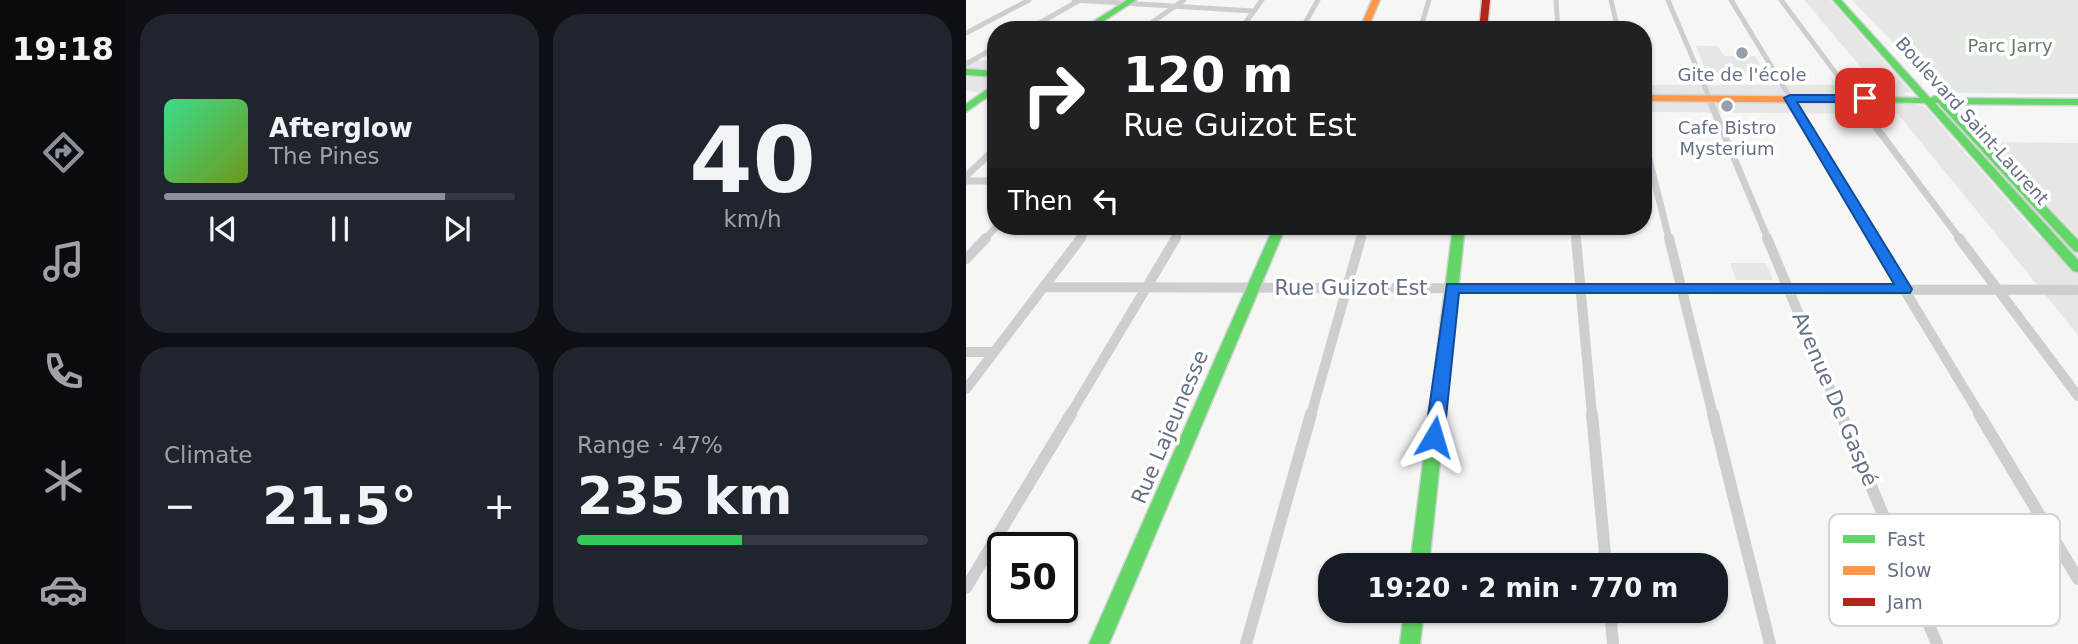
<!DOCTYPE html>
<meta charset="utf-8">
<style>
body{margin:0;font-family:"DejaVu Sans",sans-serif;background:#20242c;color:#f1f3f6;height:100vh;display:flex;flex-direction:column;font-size:26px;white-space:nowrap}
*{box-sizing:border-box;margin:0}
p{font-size:23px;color:#9ea1a6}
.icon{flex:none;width:38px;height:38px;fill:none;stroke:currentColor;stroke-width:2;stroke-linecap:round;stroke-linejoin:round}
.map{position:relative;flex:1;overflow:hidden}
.drawer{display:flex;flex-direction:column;gap:14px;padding:14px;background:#0d0f14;width:840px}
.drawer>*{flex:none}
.top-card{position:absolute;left:21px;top:21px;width:665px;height:214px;border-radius:28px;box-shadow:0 2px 5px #0004;background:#202124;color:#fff;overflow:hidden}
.speed{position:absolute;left:21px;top:532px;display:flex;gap:14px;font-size:35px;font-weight:700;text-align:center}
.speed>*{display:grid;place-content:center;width:91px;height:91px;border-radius:50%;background:#171b24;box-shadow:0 2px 5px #0004;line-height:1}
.speed .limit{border:4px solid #111;border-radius:10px;background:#fff;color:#111}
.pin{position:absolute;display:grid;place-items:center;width:60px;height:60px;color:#fff;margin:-30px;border-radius:14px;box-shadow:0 4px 10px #0006}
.me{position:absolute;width:77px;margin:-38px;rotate:7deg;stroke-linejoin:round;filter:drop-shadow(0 0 5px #0008)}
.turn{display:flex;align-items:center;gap:24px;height:147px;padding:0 21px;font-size:32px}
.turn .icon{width:91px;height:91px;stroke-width:2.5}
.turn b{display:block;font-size:49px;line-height:60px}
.then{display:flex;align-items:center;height:66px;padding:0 21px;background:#0003;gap:14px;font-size:26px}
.big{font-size:52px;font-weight:600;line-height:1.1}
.drawer .tile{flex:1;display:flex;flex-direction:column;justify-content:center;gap:10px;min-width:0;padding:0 24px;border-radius:28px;background:#20242c}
.drawer .dial{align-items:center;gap:0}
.dial b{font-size:91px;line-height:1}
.song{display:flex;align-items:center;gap:21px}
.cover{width:84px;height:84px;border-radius:10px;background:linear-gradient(135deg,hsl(150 70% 55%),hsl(80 70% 35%))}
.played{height:7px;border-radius:4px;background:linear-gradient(90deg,#8c9099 80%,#363941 80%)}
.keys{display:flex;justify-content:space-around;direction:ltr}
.heat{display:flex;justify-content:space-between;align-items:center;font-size:38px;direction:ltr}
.charge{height:10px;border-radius:5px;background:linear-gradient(90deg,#34c759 47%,#363941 0)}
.drawer .tiles{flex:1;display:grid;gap:14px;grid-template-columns:repeat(2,1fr)}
.trip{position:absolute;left:352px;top:553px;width:410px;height:70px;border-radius:28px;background:#171b24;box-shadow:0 2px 5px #0004;font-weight:600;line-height:70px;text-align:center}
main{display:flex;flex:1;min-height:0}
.tabs{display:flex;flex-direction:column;width:126px;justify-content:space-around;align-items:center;background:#090b0e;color:#9ea1a6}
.tabs .icon{width:49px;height:49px}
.tabs .current{color:#8c9099}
.tabs b{font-size:32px;color:#f1f3f6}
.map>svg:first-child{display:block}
.built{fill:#e6e6e7}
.green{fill:#e4e9e3}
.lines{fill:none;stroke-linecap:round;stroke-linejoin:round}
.fast-casing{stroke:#d2d4d4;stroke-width:3}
.slow-casing{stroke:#d2d4d4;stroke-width:3}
.jam-casing{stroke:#d2d4d4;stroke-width:3}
.street-far3{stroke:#cdced0;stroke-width:5}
.street-far2{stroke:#cdced0;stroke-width:7}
.street-far1{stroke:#cdced0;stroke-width:10}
.street{stroke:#cdced0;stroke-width:12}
.fast{fill:#63d668;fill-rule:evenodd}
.slow{fill:#ff974d;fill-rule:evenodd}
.jam{fill:#b3261e;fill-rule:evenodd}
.route{fill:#1a73e8;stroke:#114b97;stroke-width:2}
.poi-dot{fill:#989fac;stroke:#fff;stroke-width:2.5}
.labels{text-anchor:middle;stroke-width:7;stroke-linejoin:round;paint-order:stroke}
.far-park-label{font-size:18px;fill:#657c65;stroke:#fff}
.far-poi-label{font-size:18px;fill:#667085;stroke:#fff}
.far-street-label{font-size:18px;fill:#667085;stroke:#fff}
.street-label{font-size:21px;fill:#667085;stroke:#fff}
.key{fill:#fff;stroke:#d1d4da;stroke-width:2}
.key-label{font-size:19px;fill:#667085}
</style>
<main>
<nav class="tabs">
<b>19:18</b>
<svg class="icon current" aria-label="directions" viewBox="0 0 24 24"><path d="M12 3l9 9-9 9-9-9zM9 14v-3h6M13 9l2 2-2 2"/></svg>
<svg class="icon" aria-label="music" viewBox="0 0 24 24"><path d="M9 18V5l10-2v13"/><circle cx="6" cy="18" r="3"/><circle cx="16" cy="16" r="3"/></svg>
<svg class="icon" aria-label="phone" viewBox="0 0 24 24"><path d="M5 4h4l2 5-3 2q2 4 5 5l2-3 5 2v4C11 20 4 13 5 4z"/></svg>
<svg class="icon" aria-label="climate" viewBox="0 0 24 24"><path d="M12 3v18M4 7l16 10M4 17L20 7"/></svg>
<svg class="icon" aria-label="car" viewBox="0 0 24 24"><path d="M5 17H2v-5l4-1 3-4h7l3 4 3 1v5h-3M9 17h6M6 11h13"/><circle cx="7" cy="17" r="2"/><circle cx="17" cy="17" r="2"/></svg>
</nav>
<section class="drawer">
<div class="tiles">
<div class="tile">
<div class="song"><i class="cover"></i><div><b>Afterglow</b><p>The Pines</p></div></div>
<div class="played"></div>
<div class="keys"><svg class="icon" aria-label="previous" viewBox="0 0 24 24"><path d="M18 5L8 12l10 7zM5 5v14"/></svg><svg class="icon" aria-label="pause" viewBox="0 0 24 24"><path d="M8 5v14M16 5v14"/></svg><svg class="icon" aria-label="next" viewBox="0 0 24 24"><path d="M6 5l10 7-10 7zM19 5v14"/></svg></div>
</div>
<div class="tile dial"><b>40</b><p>km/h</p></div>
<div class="tile"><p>Climate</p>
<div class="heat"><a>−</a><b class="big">21.5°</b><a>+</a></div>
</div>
<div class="tile"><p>Range · 47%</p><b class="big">235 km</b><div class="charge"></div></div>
</div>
</section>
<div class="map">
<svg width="1112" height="644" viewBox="0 0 1112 644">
<rect width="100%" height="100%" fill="#f6f6f5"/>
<path class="built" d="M838 0H864L945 92 938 93 950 105 958 106 1074 238 1112 237 1022 142 1112 143V335L932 114 684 112 677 85H910Z
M730 46H752L758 56H789L799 73H741Z
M0 59 30 61V94L0 91Z"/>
<path class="green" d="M886 0H1112V94L994 93 968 86Z
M764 263H800L807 280H770Z"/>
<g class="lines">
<defs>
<path id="fast" d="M161 0H170L124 30H114Z
M867 0H875L964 98 972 95 977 98 1112 99V105L982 104 1112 240V252L1108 251 972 103H969L1112 260V272L1107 271 959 103 903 102 901 100 906 97 954 98Z
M0 69 30 71V77L0 75Z
M30 83V91L0 112V104Z
M308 226H320L143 644H123Z
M487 226H499L463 565H444Z
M438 611H458L454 644H434Z"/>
<path id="slow" d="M406 0H414L401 30H393Z
M677 95 906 97 911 100 906 103 677 101Z"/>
<path id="jam" d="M516 0H524L521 30H513Z"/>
</defs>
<use href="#fast" class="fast-casing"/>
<use href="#slow" class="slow-casing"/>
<use href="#jam" class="jam-casing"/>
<path class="street-far3" d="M108 0 287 11
M590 0 592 30
M645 0 652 30
M702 0 746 104
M765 0 828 104
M815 0 893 104
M61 30 114 0
M175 30 218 0
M274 30 296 0
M335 30 352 0
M454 30 463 0
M0 33 63 0
M0 64 30 47"/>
<path class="street-far2" d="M745 103 802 239
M826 103 908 239
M892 103 994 239
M677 135 703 239
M0 176 30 148
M0 181H30
M609 226 610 239
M19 239 31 226
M114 239 124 226
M209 239 217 226
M394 239 398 226"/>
<path class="street-far1" d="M610 238 626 415
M703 238 747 415
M801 238 875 415
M907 238 1014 415
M993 238 1112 396
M0 259 20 238
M78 287 1112 290
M0 352H28
M0 389 115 238
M104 415 210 238
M345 415 395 238"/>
<path class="street" d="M626 414 640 565
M747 414 804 644
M875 414 971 644
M1013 414 1112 579
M0 588 105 414
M644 611 647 644
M280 644 345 414"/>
<use href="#fast" class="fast"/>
<use href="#slow" class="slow"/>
<use href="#jam" class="jam"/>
</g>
<path class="route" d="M824 95H899L904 98 899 102H831L946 289 944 293H493L478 437 475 443H462L459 437 481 284H928L818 98Z"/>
<g class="poi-dot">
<circle cx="776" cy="53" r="7"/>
<circle cx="761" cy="106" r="7"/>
</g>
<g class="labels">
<g class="far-park-label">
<text x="1044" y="52">Parc Jarry</text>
</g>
<g class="far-poi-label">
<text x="776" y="81">Gite de l'école</text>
<text x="761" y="134">Cafe Bistro<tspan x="761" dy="21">Mysterium</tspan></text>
</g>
<g class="far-street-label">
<text transform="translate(1006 121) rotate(48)" y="6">Boulevard Saint-Laurent</text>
</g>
<g class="street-label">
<text x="385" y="295">Rue Guizot Est</text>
<text transform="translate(869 399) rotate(67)" y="7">Avenue De Gaspé</text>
<text transform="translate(204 427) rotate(-67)" y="7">Rue Lajeunesse</text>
</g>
</g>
<rect x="863" y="514" width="231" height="112" rx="10" class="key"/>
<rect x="877" y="535" width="32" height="8" fill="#63d668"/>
<rect x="877" y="566" width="32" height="9" fill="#ff974d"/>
<rect x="877" y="598" width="32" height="8" fill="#b3261e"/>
<g class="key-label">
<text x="921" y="546">Fast</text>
<text x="921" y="577">Slow</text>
<text x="921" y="609">Jam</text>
</g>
</svg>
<div class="speed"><div class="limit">50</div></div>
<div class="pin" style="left:899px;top:98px;background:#d93025"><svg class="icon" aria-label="arrive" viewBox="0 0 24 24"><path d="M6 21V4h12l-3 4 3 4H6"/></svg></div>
<svg class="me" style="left:468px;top:437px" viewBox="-20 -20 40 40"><path d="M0-17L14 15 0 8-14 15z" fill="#1a73e8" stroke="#fff" stroke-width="4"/></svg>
<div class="trip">19:20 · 2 min · 770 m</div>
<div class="top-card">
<div class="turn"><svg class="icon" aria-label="right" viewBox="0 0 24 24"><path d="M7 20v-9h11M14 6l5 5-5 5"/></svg><div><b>120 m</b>Rue Guizot Est</div></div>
<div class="then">Then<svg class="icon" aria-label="left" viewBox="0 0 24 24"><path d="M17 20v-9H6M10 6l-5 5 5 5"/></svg></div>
</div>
</div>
</main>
